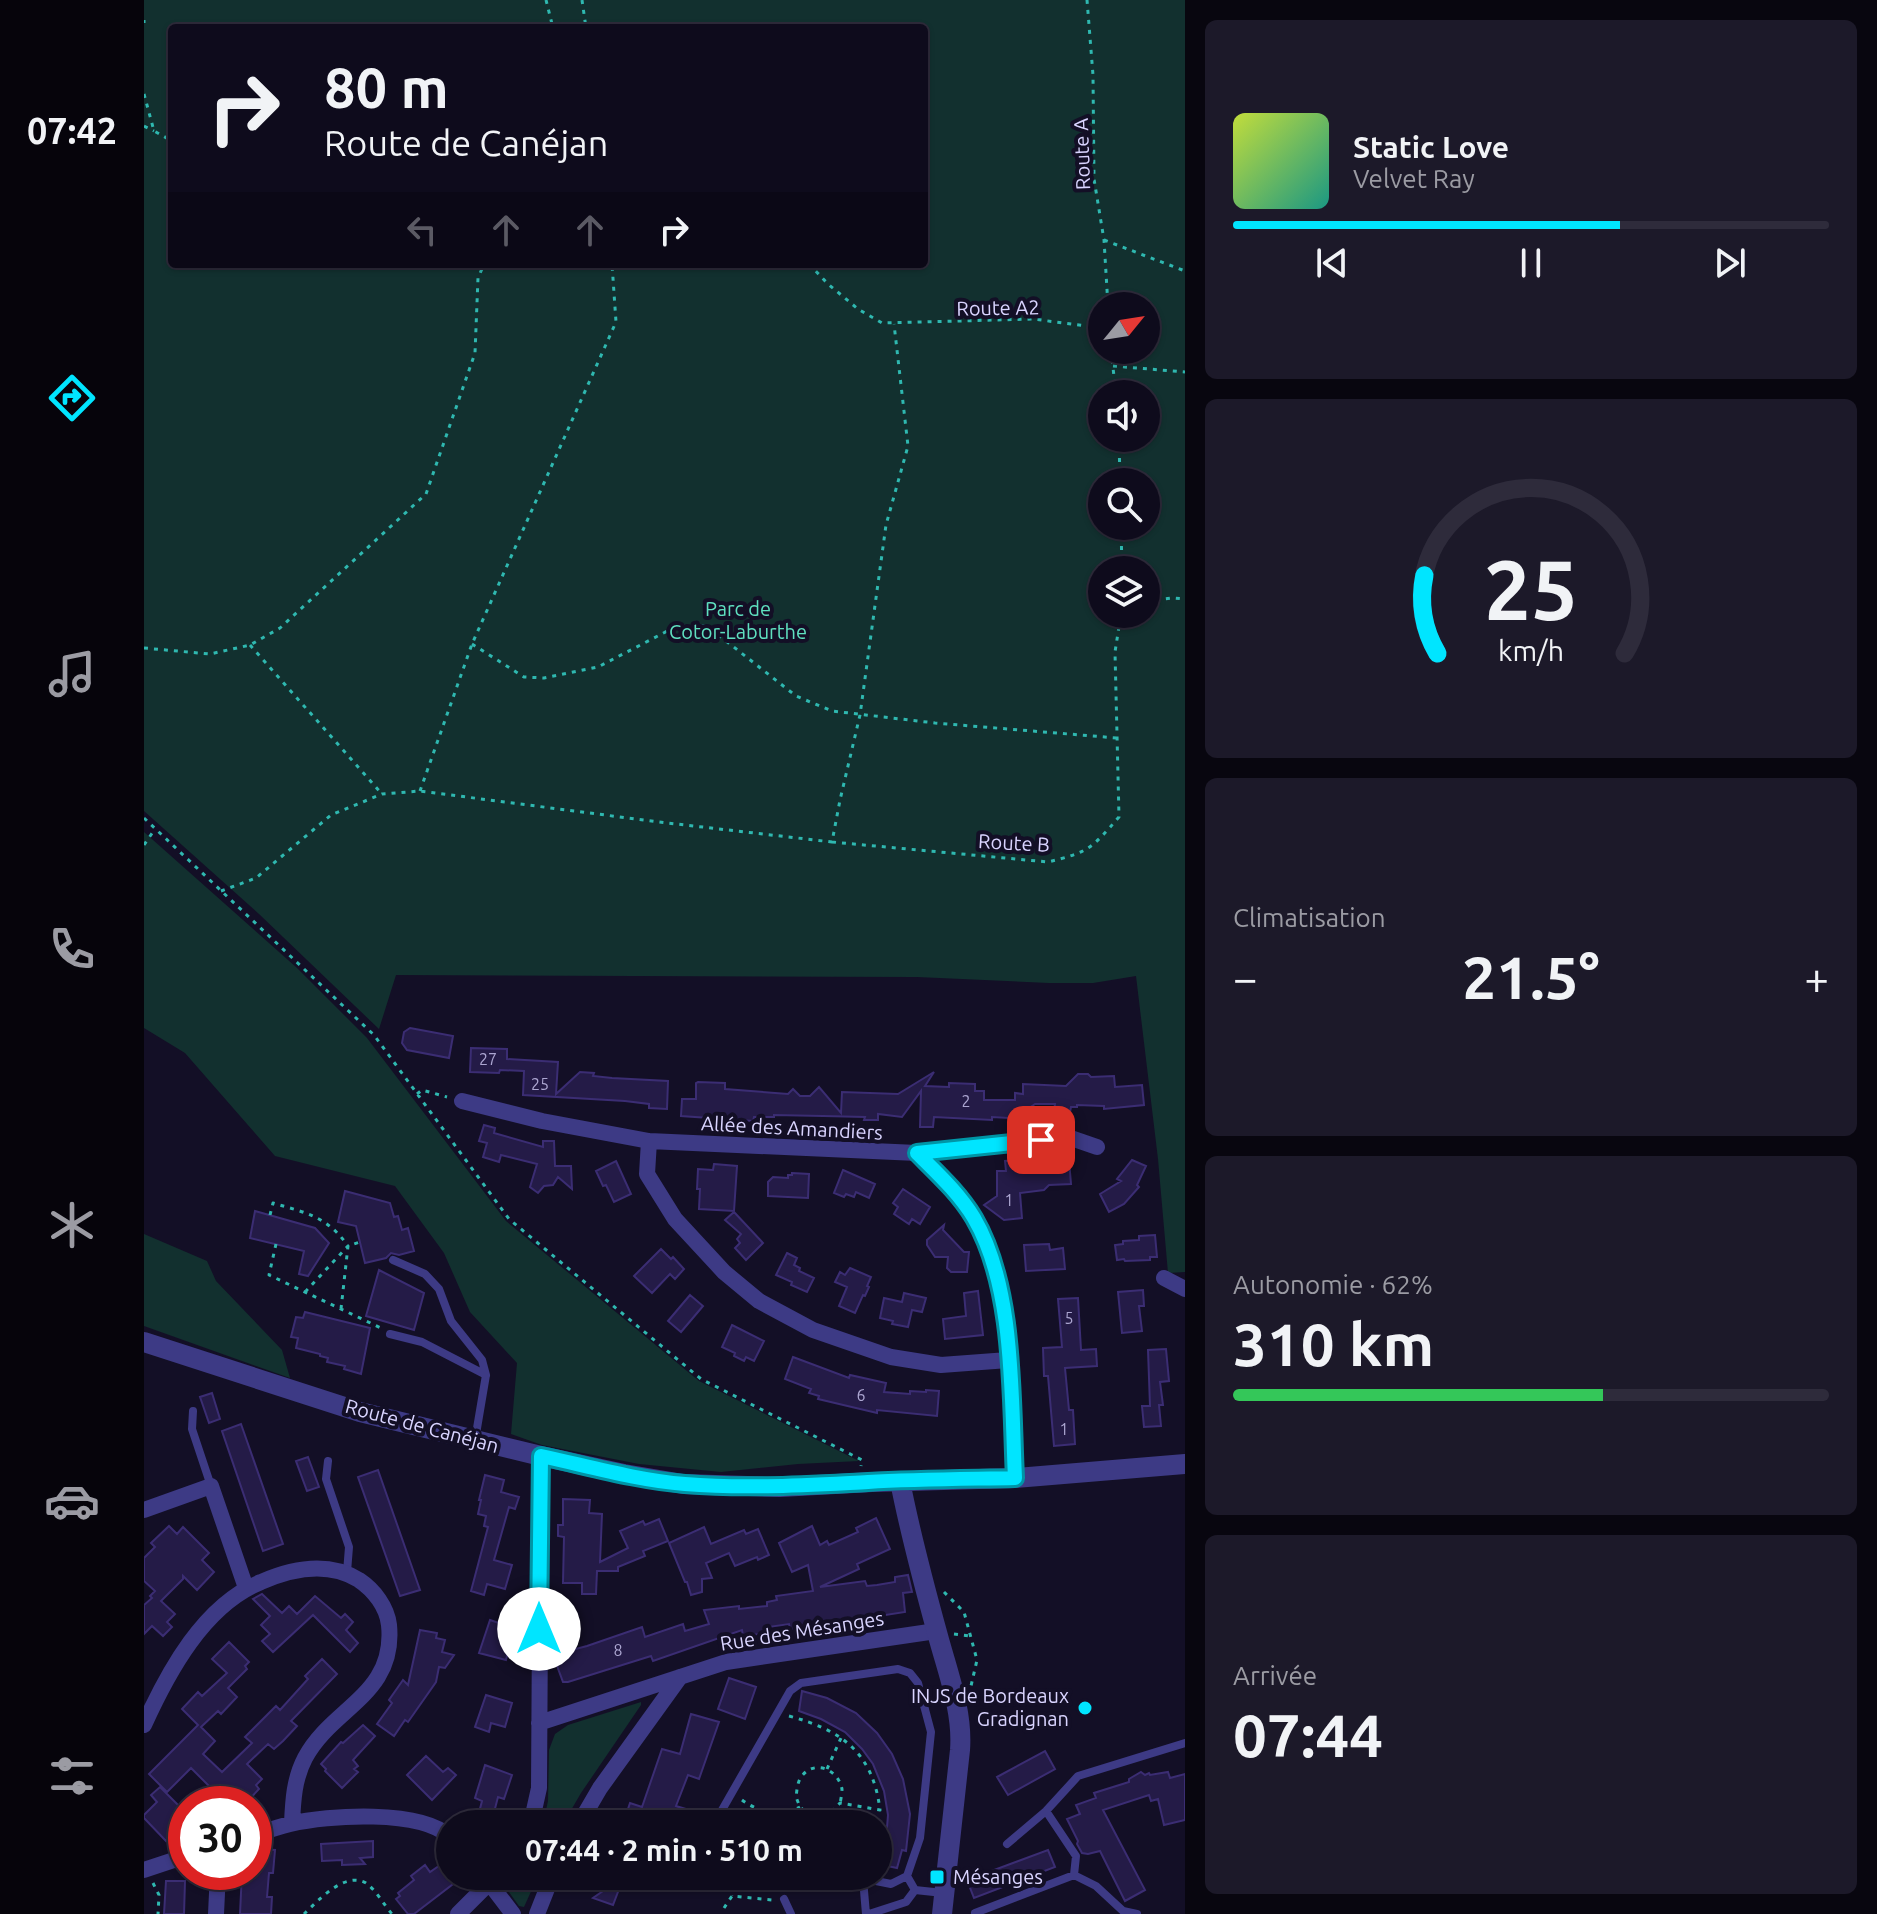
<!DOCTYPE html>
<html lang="fr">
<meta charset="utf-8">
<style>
body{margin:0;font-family:Ubuntu,sans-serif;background:#1c1929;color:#f1f3f6;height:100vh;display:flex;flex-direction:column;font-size:30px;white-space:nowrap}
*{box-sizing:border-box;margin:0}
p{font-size:26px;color:#9b9ba3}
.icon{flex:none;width:44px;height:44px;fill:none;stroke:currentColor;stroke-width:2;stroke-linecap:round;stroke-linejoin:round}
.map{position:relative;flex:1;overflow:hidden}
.side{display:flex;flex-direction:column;gap:20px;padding:20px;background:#08060f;width:692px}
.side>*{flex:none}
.top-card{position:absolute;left:24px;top:24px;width:760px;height:244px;border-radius:8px;box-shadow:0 2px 6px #0004,0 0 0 2px #2e2b3b;background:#0e0b1c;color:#f1f3f6;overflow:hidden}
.needle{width:52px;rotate:60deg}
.tools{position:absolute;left:944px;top:292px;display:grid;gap:16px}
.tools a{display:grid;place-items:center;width:72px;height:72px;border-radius:50%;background:#0e0b1c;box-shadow:0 2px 6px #0004,0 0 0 2px #2e2b3b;font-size:40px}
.speed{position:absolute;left:24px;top:1786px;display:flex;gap:16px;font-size:40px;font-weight:700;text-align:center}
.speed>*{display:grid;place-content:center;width:104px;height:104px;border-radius:50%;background:#0e0b1c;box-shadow:0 2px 6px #0004,0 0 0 2px #2e2b3b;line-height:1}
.speed .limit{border:12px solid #d22;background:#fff;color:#111}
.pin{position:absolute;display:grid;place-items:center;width:68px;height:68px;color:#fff;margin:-34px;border-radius:16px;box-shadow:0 4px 12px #0006}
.me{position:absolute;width:88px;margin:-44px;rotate:0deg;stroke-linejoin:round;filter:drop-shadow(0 0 6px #0008)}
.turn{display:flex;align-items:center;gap:28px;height:168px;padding:0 24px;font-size:36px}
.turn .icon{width:104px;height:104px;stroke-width:2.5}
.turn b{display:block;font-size:56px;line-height:68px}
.lanes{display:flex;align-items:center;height:76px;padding:0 24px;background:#0003;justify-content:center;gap:40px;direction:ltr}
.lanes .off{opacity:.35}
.big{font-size:60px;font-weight:600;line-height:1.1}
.side .widget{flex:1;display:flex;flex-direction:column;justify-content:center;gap:12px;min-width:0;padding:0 28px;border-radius:12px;background:#1c1929}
.side .dial{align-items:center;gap:0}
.dial svg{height:208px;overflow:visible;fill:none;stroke:#2e2b3b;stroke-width:7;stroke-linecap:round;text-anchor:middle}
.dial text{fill:#f1f3f6;stroke:none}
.song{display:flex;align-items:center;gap:24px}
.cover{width:96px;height:96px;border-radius:12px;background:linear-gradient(135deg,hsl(70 70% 55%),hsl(170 70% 35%))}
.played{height:8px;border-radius:4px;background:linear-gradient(90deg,#00e5ff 65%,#2e2b3b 65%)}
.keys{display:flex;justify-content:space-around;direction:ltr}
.heat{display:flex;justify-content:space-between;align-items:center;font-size:44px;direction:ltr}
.charge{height:12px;border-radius:6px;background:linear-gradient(90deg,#34c759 62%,#2e2b3b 0)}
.trip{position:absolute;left:292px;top:1810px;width:456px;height:80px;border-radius:40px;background:#0e0b1c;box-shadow:0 2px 6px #0004,0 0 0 2px #2e2b3b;font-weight:600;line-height:80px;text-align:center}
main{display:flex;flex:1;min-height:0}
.tabs{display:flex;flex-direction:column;width:144px;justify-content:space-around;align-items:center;background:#06040b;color:#9b9ba3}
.tabs .icon{width:56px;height:56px}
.tabs .current{color:#00e5ff}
.tabs b{font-size:36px;color:#f1f3f6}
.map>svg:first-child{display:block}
.green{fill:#12302f;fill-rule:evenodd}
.building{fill:#241b47;stroke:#3b2d73;stroke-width:2}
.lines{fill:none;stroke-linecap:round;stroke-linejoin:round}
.path{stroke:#2fb8b0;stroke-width:3;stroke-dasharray:4 6;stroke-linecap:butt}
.service{stroke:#3d3a85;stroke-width:8}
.minor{stroke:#3d3a85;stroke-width:16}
.tertiary{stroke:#3d3a85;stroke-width:20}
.route-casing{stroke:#0095a6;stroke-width:20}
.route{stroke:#00e5ff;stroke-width:14}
.poi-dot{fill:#00e5ff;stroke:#130f26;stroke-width:3}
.labels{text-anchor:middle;stroke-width:8;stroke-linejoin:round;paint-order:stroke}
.number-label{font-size:16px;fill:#aca6d1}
.street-label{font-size:20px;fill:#d9d4ff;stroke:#130f26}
.park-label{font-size:20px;fill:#5fe0c0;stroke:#130f26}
.poi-label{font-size:20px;fill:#d9d4ff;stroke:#130f26;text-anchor:end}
</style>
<main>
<nav class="tabs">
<b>07:42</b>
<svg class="icon current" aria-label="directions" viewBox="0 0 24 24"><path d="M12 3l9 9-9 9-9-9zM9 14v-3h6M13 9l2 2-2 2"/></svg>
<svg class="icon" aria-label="music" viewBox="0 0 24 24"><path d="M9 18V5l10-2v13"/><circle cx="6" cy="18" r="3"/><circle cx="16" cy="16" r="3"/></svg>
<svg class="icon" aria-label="phone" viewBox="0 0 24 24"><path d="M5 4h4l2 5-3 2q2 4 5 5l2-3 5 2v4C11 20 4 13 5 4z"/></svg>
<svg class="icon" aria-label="climate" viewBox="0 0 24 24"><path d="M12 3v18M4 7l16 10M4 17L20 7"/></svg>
<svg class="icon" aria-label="car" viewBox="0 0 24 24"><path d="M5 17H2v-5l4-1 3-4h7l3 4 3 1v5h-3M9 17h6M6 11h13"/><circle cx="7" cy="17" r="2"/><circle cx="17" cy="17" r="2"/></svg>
<svg class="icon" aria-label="filters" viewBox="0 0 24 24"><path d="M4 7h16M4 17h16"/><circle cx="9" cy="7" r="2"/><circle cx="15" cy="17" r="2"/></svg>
</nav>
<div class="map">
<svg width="1041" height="1914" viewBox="0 0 1041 1914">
<rect width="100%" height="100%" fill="#130f26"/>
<path class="green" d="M0 0H1041V1272L1024 1273 1014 1159 992 976 949 983H905L773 977 252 975 235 1029 115 914 0 811ZM28 28H780V264H28ZM958 306H1002V350H958ZM958 394H1002V438H958ZM958 482H1002V526H958ZM958 570H1002V614H958Z
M0 832 153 968 223 1038 362 1221 555 1381 715 1461 654 1464 577 1472 495 1464 398 1445 367 1434 373 1363 326 1312 300 1253 251 1186 131 1156 41 1053 0 1028Z
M0 1234 63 1261 72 1281 138 1350 146 1378 0 1326Z
M497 1702V1705L437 1793 419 1824H399L404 1801 405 1750 411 1734 424 1725Z
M366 1876H394L380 1907 375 1906 362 1888Z"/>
<path class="building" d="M266 1028 309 1036 305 1058 263 1050 258 1043 260 1032Z
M327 1048 363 1049V1059L414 1062 412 1094 436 1072 450 1073 449 1076 468 1078 524 1081 523 1109 505 1108V1104L481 1101 379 1095 380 1071 356 1070 355 1073 326 1072Z
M790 1072 781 1086 805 1087V1083L831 1084V1091H840V1100H871V1093L879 1094V1084L922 1086 934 1074H944L947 1077 970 1076 971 1087 998 1085 1000 1105 960 1109V1106L933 1105V1107H927L926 1112 910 1111 911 1104H891L881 1111V1119L848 1117V1120L790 1117 789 1127H776L777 1091 758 1117 734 1114V1120H720L721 1117 679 1116 630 1115V1117H610L609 1121 537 1116 538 1099H552V1083L554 1082 581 1083V1089L644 1094 649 1089 656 1096H666L675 1087 697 1113 698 1092 754 1094Z
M340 1125 351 1128 350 1133 399 1147V1141H410L411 1166H427L428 1189 414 1177 409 1185 400 1186 394 1193 386 1187 393 1164 357 1155 355 1162 339 1157 343 1143 335 1141Z
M874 1160V1164L925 1160 927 1184 905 1185 900 1190 876 1193 878 1218 860 1220 840 1205 853 1196V1171H862L861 1161Z
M988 1160 1002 1166 993 1185 995 1187 980 1204 965 1212 956 1194 977 1181 973 1179Z
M472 1161 487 1194 470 1202 462 1185 459 1186 452 1171Z
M570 1164 593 1166 590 1211 555 1209 556 1189H553L554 1169 569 1170Z
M699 1170 731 1184 725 1198 712 1192 710 1197 702 1194 700 1197 690 1193Z
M648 1173 665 1174 664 1198 624 1196V1182L629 1177 644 1178V1175H648Z
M759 1189 786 1207 776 1224 768 1219 765 1224 750 1214 754 1207 749 1203Z
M201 1191 246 1203 250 1217 254 1216 258 1230 264 1228 270 1251 255 1255 247 1253 242 1258 221 1263 212 1226 194 1222Z
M111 1211 171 1228 185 1243 164 1276 155 1274 160 1251 106 1238Z
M590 1212 619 1243 602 1260 591 1248 596 1243 593 1239 597 1234 581 1220Z
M800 1225 799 1230 820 1252H825L823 1272H807L803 1268 804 1257H791L783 1245V1240Z
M1011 1235 1013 1257H1006V1260L981 1261 980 1259 973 1260 971 1245 979 1244V1241L995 1240V1236Z
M905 1244 906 1250 919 1248 921 1269 882 1271 880 1245Z
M517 1249 527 1259 529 1257 540 1269 531 1279 526 1274 508 1293 490 1276Z
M643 1253 653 1258 650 1265 656 1268 655 1271 670 1278 663 1292 647 1285 648 1282 632 1275Z
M706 1268 727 1277 723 1286 725 1287 721 1296 719 1295 711 1313 695 1306 703 1287 691 1282 696 1272 701 1275Z
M235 1270 280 1293 270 1330 222 1316Z
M999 1290 1000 1306H995L998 1331 978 1333 974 1292Z
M834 1291 839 1335 801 1339 799 1319 822 1316 820 1293Z
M760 1293 782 1298 778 1312 768 1310 764 1327 748 1324 749 1321 736 1318 740 1298 758 1302Z
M546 1295 559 1306 537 1332 524 1321Z
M934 1298 937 1350 952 1349 953 1366 921 1368 925 1410H929L931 1444 910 1446 904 1376H900L899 1348 918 1347 914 1299Z
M161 1312 226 1328 217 1374 200 1369 201 1366 183 1362 184 1358 176 1356V1354L152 1348 154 1338 147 1337 152 1317 159 1318Z
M588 1325 620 1341 610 1361 602 1357 600 1361 590 1356 591 1353 578 1347Z
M1022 1349 1025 1381 1016 1382 1019 1405H1015L1017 1426 1000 1427 998 1406H1006L1004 1350Z
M649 1357 705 1378 706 1375 742 1383 740 1392 766 1394V1391L782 1392V1390L795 1391 793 1416 733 1410V1413L674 1399 675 1396 665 1393 667 1389 641 1379Z
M68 1393 76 1419 65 1423 56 1397Z
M97 1424 139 1544 119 1551 78 1431Z
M164 1457 175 1487 163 1491 152 1461Z
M234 1470 276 1590 256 1596 214 1477Z
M341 1475 360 1480 357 1492 375 1497 371 1509 365 1507 350 1560 368 1565 361 1589 343 1584 340 1595 327 1591 344 1527 340 1526 342 1516 334 1514 337 1500H335Z
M419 1499 446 1500 445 1513 458 1514 456 1562 484 1548 476 1531 499 1521 501 1525 515 1519 524 1541 499 1551 501 1556 474 1567V1571H453L452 1594H438V1583H419L420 1537 414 1536V1525H419Z
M732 1518 746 1549 713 1564 715 1569 676 1587 721 1581 723 1586 733 1585 751 1582V1577L764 1575 768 1592 759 1593 761 1612 671 1626 672 1629 659 1631V1627L646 1629 645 1624 624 1627V1633L599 1636 598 1630 509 1661 507 1656 424 1682H419L409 1655 443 1646 498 1627 501 1637 539 1624 541 1631 565 1624 560 1610 595 1606V1609L623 1606V1602L633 1600 632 1596 669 1591 664 1565 648 1572 635 1543 668 1526 676 1545 683 1541 685 1545 714 1532 712 1528Z
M25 1526 33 1534 39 1527 65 1553 58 1560 70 1572 53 1590 39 1576V1579L17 1601 31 1614 23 1622 28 1627 19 1636 8 1626 0 1634V1605L8 1598 6 1596 11 1591 0 1581V1558L11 1547 7 1543Z
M560 1527 567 1544 600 1530 602 1534 614 1529 625 1555 614 1560 613 1557 591 1566 585 1553 562 1563 568 1578 558 1579V1592L547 1595 543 1582H541L525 1543Z
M118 1594 138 1613 145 1606 153 1614 171 1596 197 1618 201 1614 209 1622 202 1630 214 1643 206 1652 169 1615 129 1652 118 1641 126 1634 117 1625 126 1616 109 1599Z
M346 1620 361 1625 358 1633 368 1636 362 1660 335 1653Z
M276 1630 293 1633 292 1638 301 1640 298 1652 310 1655 301 1668 295 1667 292 1682 264 1722 261 1720 250 1736 233 1724 248 1703 245 1700 259 1680 264 1685Z
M85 1642 105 1662 101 1666 103 1669 84 1688 93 1697 77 1714 74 1711 57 1727 71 1741 59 1754 78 1772 108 1743 101 1737 132 1706 136 1710 164 1679 161 1676 178 1659 193 1674 147 1721 153 1726 139 1741 130 1749 124 1744 103 1764 118 1779 112 1785 115 1789 101 1804H96L83 1790 71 1801 62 1793 67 1788 47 1768 23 1792 5 1774 54 1725 38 1709 54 1692 58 1696 83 1673 68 1659Z
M585 1678 612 1687 601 1719 574 1709Z
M658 1691 683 1698 712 1713 733 1733 748 1754 759 1779 766 1814 762 1851 758 1850 753 1868 734 1864V1839L742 1840 744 1815 740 1791 729 1764 718 1749 701 1732 677 1719 655 1711Z
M342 1695 368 1703 361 1727 347 1723 345 1732 331 1727Z
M547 1714 575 1722 555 1779 544 1775 532 1806 545 1810 541 1822 503 1809 497 1824H479L486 1803 498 1807 518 1749 536 1754Z
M219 1725 231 1736 209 1760 214 1766 210 1769 214 1772 198 1788 181 1771 182 1769 177 1764 197 1742 199 1743Z
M901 1751 911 1769 864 1795 853 1777Z
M282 1756 299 1772 304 1768 312 1775 288 1800 263 1775Z
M341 1765 368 1775 360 1799 354 1797 347 1824H332L338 1801 331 1798Z
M997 1772 1001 1775 1005 1773 1006 1775 1024 1772 1026 1778 1041 1774V1820L1020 1825 1014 1799 1007 1801 1005 1795 959 1810 1001 1890 981 1901 956 1851 944 1854 938 1853 933 1844 934 1841 923 1819 936 1814 932 1805 952 1798 950 1793 985 1782V1779Z
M16 1787 42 1813V1832L36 1826 22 1841 0 1818V1815L13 1802 7 1795Z
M229 1841V1857L216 1858 221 1864 198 1865V1860L178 1861 177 1844Z
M117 1849 131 1850 129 1873H125L123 1897H128L127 1914H96L98 1872H110V1855L116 1856Z
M904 1850 911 1867 830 1898 823 1880Z
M299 1863 306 1872V1876H309L313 1881 270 1914H264L252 1899 256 1896 254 1893 270 1880 267 1876 281 1865 286 1872Z
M422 1876H480L469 1905 449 1898 459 1891Z
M22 1881H41L40 1914H20Z"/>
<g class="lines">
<path class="path" d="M402 0 409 28
M438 0 442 28
M943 0 949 75 950 179 960 240 964 306
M0 20V23
M0 94 10 131 28 141
M0 126 10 131
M960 240 1041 271
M665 264 684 284 714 309 738 323 889 319 958 328
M967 350 972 394
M969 366 1041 372
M975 438 976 482
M977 526 978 570
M1002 601 1029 598 1041 599
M328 644 380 677 400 678 454 667 533 626H563L652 696 688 711 791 723 973 738
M106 645 238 794
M0 648 66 654 106 645 136 628 282 494 331 353 334 278 340 264
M276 791 328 644 472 322 468 264
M0 818 230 1035 365 1219 557 1379 718 1460 717 1466
M688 842 904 862C945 852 947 849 975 817L971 652 977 614
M0 845 11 829
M77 891 112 878 187 815 238 794 276 791 515 822 688 842 696 800 716 715 742 525 764 446 750 324
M273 1094 278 1090 303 1097
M126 1215 129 1203C162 1213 183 1216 204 1246L162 1291
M132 1244 125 1275 237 1328
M197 1309 204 1246 216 1242
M800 1592 820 1612 833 1660 827 1686
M810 1634 827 1636
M645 1716C697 1730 729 1752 736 1810L696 1803 686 1813 669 1817V1824
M683 1769 697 1738
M598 1800C612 1811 630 1812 644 1824
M635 1817 656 1807
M668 1817 656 1807 652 1797C653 1791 653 1783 657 1777 670 1759 694 1769 698 1789 698 1792 697 1800 696 1803
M640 1876 641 1888
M9 1883 15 1895 14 1914
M575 1884H582L588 1896
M580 1908 588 1896 628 1900
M160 1914C174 1901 200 1871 222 1883 232 1890 240 1905 248 1914"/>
<path class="service" d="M249 1260 281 1274 295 1289 307 1321 338 1360 342 1375
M246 1334 278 1342 342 1375 331 1440
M49 1411 48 1429 67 1486
M184 1461 182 1479 205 1547 203 1572
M902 1811 932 1856 930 1875
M570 1824 646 1691 657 1683 754 1669 766 1673 774 1683 787 1732 776 1838 763 1876 771 1890 799 1893
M863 1844 902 1811 934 1776 1041 1743
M564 1876 565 1883
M707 1876 747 1884 763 1876
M719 1879 722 1914
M640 1899 647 1914
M831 1913 930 1875 952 1886 979 1911 993 1914
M725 1914 762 1902 771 1890"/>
<path class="minor" d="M318 1101 398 1121 505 1141 773 1153C793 1173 815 1193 830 1218 872 1291 866 1395 871 1478
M505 1141 503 1174 531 1219 580 1272 615 1301 669 1330 747 1357 797 1365 864 1360
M773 1153 924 1137 953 1147
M1020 1278 1041 1289
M0 1510 67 1486 102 1588
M395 1723 582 1662 792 1631
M0 1725C24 1672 60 1605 117 1582 149 1568 184 1561 215 1580 230 1590 243 1607 245 1625 252 1695 188 1707 161 1758 150 1779 149 1801 148 1823
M387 1824 395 1788 397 1456
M435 1824 456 1788 536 1677
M110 1835C122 1831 134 1827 146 1824 184 1815 277 1809 306 1837
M0 1870 42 1856
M340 1876 369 1914
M72 1914 74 1872
M314 1914 352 1876
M393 1914 408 1876"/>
<path class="tertiary" d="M0 1342 216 1412 397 1456 480 1474 539 1484 636 1487 728 1482 871 1478 1041 1464
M756 1481C766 1533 780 1585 794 1636 804 1673 819 1712 816 1750L798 1914"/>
</g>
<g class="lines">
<defs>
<path id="route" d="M395 1629 397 1456C444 1466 492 1480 541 1484 602 1489 663 1485 724 1482 773 1479 822 1479 871 1478 867 1397 871 1288 830 1218 815 1193 793 1173 773 1153L897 1140"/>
</defs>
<use href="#route" class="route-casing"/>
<use href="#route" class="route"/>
</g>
<g class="poi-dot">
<circle cx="941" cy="1708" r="8"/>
<rect x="785" y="1869" width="16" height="16" rx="4"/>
</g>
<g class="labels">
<g class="number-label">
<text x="344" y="1065">27</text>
<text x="396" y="1090">25</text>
<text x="822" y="1107">2</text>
<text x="865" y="1206">1</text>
<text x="925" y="1324">5</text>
<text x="717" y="1401">6</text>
<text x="920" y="1435">1</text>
<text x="474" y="1656">8</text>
</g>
<g class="street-label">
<text transform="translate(938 154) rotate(-92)" y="7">Route A</text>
<text transform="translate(854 308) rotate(-1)" y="7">Route A2</text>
<text transform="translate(870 843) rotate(3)" y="7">Route B</text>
<text transform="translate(648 1128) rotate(3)" y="7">Allée des Amandiers</text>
<text transform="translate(278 1426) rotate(15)" y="7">Route de Canéjan</text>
<text transform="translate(658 1631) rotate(-9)" y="7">Rue des Mésanges</text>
</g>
<g class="park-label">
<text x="594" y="616">Parc de<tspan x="594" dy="23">Cotor-Laburthe</tspan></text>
</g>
<g class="poi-label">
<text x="925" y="1703">INJS de Bordeaux<tspan x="925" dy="23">Gradignan</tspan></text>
<text x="809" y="1884" text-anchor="start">Mésanges</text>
</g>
</g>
</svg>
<div class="tools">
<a><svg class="needle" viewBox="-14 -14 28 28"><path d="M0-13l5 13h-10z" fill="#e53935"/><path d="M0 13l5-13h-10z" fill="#9b9ba3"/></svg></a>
<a><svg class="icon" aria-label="sound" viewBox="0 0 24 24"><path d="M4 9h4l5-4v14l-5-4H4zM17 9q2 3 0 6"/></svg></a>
<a><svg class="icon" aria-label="search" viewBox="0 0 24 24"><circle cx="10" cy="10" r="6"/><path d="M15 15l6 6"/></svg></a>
<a><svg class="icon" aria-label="layers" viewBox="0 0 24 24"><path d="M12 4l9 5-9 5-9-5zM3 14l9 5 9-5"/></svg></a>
</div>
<div class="speed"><div class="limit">30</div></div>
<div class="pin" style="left:897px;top:1140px;background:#d93025"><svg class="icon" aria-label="arrive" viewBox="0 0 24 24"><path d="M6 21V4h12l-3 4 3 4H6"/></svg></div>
<svg class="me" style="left:395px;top:1629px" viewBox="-20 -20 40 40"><circle r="19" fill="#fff"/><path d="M0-13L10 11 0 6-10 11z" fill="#00e5ff"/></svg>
<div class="trip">07:44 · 2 min · 510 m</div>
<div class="top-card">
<div class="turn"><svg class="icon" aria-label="right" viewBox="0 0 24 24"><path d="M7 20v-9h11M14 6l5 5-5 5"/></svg><div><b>80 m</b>Route de Canéjan</div></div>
<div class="lanes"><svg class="icon off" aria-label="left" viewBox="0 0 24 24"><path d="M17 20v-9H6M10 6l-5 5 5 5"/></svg><svg class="icon off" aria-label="ahead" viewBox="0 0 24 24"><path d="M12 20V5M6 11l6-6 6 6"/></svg><svg class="icon off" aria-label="ahead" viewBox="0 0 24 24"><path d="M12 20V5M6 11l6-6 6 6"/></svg><svg class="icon" aria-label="right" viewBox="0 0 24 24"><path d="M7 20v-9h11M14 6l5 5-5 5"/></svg></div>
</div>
</div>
<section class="side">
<div class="widget">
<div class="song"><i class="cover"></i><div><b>Static Love</b><p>Velvet Ray</p></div></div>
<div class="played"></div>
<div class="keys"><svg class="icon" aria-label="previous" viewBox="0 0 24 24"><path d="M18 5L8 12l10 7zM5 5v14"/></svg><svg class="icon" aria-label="pause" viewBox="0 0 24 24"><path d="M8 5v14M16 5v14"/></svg><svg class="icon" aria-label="next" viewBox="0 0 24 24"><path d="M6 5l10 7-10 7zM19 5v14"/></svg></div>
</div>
<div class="widget dial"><svg viewBox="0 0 100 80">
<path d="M14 69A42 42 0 1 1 86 69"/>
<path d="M14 69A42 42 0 0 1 9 39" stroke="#00e5ff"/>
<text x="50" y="56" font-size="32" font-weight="700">25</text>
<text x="50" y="72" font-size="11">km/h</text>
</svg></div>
<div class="widget"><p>Climatisation</p>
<div class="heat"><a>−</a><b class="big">21.5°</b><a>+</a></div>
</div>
<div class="widget"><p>Autonomie · 62%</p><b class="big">310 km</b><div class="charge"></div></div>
<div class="widget"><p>Arrivée</p><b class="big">07:44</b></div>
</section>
</main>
